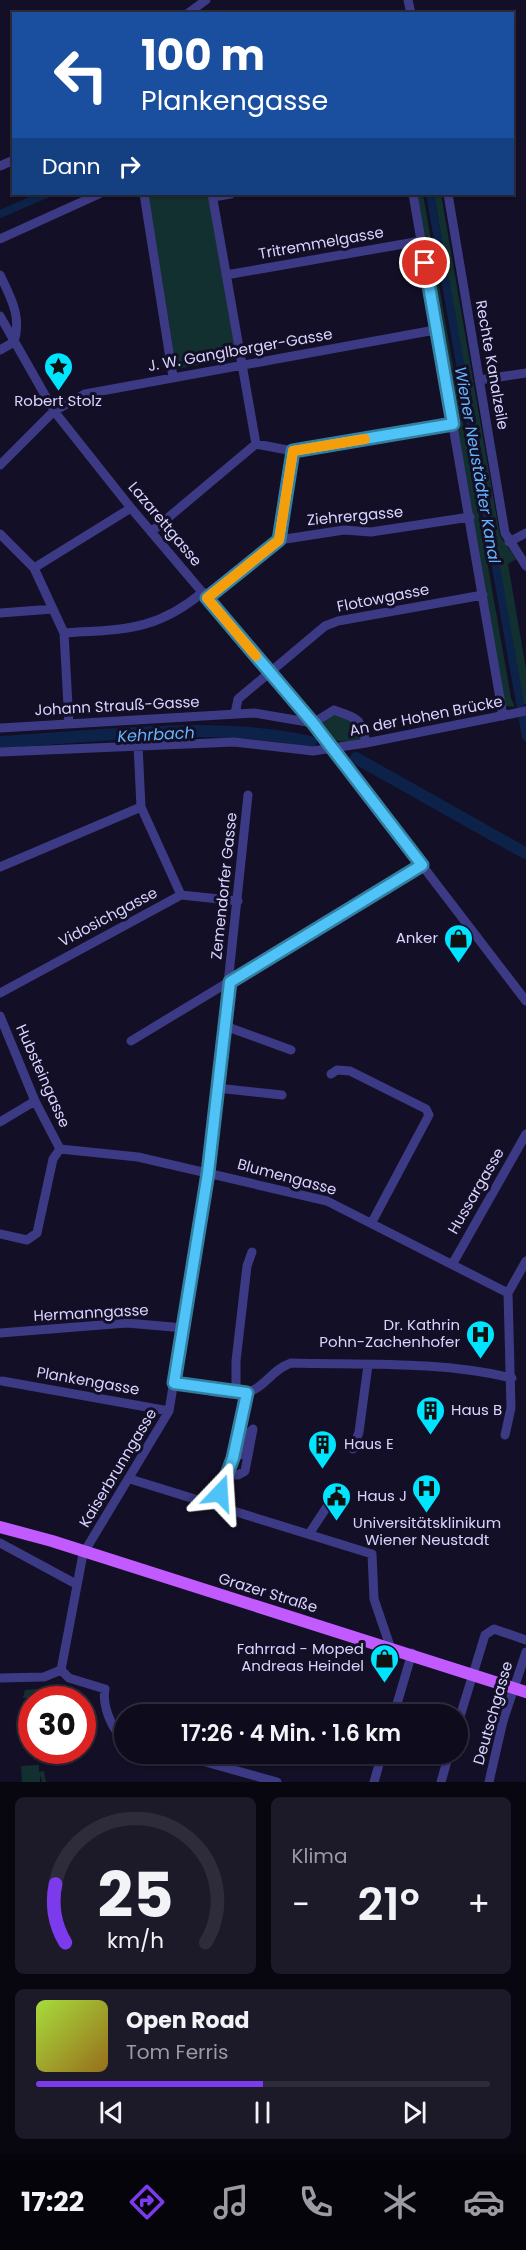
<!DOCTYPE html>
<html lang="de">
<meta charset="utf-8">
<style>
body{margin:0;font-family:Poppins,sans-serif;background:#1c1929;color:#f1f3f6;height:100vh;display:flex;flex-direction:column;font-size:22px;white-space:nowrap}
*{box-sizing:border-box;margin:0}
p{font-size:20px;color:#9b9ba3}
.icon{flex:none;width:33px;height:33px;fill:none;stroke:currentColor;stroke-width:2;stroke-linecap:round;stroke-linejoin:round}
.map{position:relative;height:1782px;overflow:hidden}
.details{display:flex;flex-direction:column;gap:15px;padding:15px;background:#08060f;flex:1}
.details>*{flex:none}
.hud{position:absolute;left:12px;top:12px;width:502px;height:183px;border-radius:0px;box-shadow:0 2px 4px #0004,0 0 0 2px #2e2b3b;background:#1a4fa0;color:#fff;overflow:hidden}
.speed{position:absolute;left:18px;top:1686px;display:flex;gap:12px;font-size:30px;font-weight:700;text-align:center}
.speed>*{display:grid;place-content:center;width:78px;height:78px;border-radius:50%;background:#0e0b1c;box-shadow:0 2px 4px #0004,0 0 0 2px #2e2b3b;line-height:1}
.speed .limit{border:9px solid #d22;background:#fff;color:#111}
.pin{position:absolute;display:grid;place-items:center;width:51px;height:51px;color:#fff;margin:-26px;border:3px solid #fff;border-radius:50%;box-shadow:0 2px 6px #0007}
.me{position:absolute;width:66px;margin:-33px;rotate:20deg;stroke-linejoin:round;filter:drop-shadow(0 0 4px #0008)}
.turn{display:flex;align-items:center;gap:21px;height:126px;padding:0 30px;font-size:27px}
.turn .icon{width:78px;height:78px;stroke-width:2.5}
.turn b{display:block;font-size:42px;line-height:51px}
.then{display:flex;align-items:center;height:57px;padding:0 30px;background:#0003;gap:12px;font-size:22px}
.big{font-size:45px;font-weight:600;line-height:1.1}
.details .tile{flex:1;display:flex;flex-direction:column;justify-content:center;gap:9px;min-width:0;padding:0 21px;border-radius:9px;background:#1c1929}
.details .dial{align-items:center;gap:0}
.dial svg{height:156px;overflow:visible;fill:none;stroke:#2e2b3b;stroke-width:7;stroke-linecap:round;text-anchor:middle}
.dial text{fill:#f1f3f6;stroke:none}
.song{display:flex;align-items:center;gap:18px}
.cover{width:72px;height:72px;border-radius:9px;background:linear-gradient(135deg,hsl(80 70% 55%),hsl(40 70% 35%))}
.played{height:6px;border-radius:3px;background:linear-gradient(90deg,#7c3aed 50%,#2e2b3b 50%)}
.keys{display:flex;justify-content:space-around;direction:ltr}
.heat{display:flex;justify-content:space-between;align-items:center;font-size:33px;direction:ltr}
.details .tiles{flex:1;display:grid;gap:15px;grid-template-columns:1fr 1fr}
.tile:last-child{grid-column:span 2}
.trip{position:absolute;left:114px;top:1704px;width:354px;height:60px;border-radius:30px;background:#0e0b1c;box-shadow:0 2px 4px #0004,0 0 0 2px #2e2b3b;font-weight:600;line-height:60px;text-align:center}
.tab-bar{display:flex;height:96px;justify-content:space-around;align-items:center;background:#06040b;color:#9b9ba3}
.tab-bar .icon{width:42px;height:42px}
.tab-bar .selected{color:#7c3aed}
.tab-bar b{font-size:27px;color:#f1f3f6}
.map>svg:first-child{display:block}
.green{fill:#12302f}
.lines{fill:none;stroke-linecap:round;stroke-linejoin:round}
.canal{stroke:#0c2248;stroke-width:8}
.river{stroke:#0c2248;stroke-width:12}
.minor{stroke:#3d3a85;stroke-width:9}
.major{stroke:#c25bff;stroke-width:12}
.route-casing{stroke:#337fa1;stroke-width:15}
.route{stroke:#4fc3f7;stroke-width:10}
.slow{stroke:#f59e0b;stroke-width:10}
.labels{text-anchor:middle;stroke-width:6;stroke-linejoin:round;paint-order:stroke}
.street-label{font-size:15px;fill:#d9d4ff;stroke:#130f26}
.poi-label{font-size:15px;fill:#d9d4ff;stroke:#130f26;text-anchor:end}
.water-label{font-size:16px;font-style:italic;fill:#62b6ff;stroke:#130f26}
</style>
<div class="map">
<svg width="526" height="1782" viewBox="0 0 526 1782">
<rect width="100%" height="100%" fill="#130f26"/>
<path class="green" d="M148 194H208L236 355 234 359 182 368 176 366Z
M417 194H423L511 698 515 707 505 706Z
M434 194H441L500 536 516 559 508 564 526 669V704H523Z
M333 713 356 722 361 739C335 744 335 743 318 723Z
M50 1688 46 1699 23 1698 25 1690Z
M39 1765V1772L44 1771 46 1782H42L40 1775V1782H22L21 1766Z"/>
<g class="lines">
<path class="canal" d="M430 194 526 737
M0 214 46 194"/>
<path class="river" d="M0 742C101 737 212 720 311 742
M356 758 525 853"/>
<path class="minor" d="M408 0 411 14
M187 14 206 0
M0 166 14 160
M144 194 173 377
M212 194 256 444
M413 194 503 716
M448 194 505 533 526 566
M213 197 231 194
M0 239 99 194
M0 275C11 298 22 317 14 342
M226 275 421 241
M0 316 54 411 131 508 313 723 526 1001
M0 350 14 342
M479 380 526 373
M0 465 54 411 85 394 435 330
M151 532 256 444 293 451 453 424
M0 534 34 568 64 633 69 724
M279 540 344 530 371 532 470 517
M509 542 526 533
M34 568 131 508
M207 598 279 540 293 451
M0 613 53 609
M64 633C123 629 155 632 203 592
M235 714 238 699 325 626 338 621 483 595
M0 728 254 713 313 723 334 710C358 719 361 717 366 743
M138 745 141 807 181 895
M0 752 234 742 313 751 366 743 526 711
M0 867 141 807
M0 993 181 895 238 901
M0 1016 35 1101 60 1149
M225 1026 291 1050
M131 1041 422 865
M331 1074 337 1070 350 1071 426 1109 429 1115 372 1222
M217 1088 282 1095
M0 1122 35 1101
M0 1234 27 1240 37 1233 53 1159 60 1149 138 1157 327 1201 508 1293
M453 1263 526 1134
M0 1333 127 1323 184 1328
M2 1381 169 1411
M174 1383C198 1387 235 1402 257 1388 269 1380 276 1368 291 1363 364 1365 440 1361 512 1378
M236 1394V1361L247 1266 252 1252
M505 1435 511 1408 508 1293 526 1261
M353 1449 359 1432 368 1365
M227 1475H238L245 1471 253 1429 245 1437 243 1453 233 1458
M130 1479 372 1554 374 1599 390 1646
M216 1506 233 1458 247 1393
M309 1534 334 1496
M0 1543 76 1584
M61 1670 83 1554 169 1411 208 1172 248 795
M61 1670 69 1678 105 1689C102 1704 111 1730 124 1738
M0 1678 44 1677 61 1670
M394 1714 412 1653
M458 1723 485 1635 494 1629 526 1640
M177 1754 277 1782
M374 1782 382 1754
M441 1782 449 1754
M489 1782 503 1721 526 1652"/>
<path class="major" d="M0 1527 52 1541 526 1692"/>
</g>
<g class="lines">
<defs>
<path id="route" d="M220 1493 233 1458 247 1393 174 1383 208 1173 230 982 422 865 313 723 207 598 279 540 293 451 453 424 425 263"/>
</defs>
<use href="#route" class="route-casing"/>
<use href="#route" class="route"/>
<path class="slow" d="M256 656 207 598 279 540 293 451 365 439"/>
</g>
<defs>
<symbol id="sight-pin" viewBox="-11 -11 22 30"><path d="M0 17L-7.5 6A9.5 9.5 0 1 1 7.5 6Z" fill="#00e5ff" stroke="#130f26"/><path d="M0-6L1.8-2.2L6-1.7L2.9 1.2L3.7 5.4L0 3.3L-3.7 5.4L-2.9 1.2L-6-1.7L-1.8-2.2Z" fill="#111"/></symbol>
<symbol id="shop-pin" viewBox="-11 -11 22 30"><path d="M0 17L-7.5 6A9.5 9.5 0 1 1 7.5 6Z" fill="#00e5ff" stroke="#130f26"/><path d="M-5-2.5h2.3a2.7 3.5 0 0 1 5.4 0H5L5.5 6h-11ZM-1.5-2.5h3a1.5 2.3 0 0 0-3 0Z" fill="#111"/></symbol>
<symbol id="hospital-pin" viewBox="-11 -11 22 30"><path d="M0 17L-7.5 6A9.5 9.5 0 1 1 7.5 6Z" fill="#00e5ff" stroke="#130f26"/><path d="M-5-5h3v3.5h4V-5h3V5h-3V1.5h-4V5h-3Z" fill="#111"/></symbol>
<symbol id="building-pin" viewBox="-11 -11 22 30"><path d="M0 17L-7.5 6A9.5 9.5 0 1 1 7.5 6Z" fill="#00e5ff" stroke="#130f26"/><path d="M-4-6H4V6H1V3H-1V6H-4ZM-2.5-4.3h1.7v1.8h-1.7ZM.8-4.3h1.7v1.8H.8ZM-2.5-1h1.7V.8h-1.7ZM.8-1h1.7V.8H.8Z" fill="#111"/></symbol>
<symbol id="civic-pin" viewBox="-11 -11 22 30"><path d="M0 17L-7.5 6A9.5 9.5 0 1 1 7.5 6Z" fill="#00e5ff" stroke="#130f26"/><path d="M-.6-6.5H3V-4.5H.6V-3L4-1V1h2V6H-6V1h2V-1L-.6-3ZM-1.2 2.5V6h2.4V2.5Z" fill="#111"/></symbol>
</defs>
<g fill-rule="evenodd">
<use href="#sight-pin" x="42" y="350" width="33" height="45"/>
<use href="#shop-pin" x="442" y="922" width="33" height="45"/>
<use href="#hospital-pin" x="464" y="1318" width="33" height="45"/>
<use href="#building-pin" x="414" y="1394" width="33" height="45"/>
<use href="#building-pin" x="306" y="1428" width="33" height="45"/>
<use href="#hospital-pin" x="410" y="1472" width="33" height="45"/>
<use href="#civic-pin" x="320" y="1480" width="33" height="45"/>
<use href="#shop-pin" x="368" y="1642" width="33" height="45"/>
</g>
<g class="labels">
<g class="street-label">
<text transform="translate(321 243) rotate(-10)" y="5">Tritremmelgasse</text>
<text transform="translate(240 350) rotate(-10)" y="5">J. W. Ganglberger-Gasse</text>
<text transform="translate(492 365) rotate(80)" y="5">Rechte Kanalzeile</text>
<text transform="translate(355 516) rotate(-5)" y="5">Ziehrergasse</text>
<text transform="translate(165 524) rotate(50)" y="5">Lazarettgasse</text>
<text transform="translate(383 598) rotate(-11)" y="5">Flotowgasse</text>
<text transform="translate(117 706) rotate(-3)" y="5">Johann Strauß-Gasse</text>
<text transform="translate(426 716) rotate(-11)" y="5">An der Hohen Brücke</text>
<text transform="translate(224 886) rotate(-84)" y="5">Zemendorfer Gasse</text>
<text transform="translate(108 917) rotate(-28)" y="5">Vidosichgasse</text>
<text transform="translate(43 1076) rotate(66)" y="5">Hubsteingasse</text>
<text transform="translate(287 1177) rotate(15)" y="5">Blumengasse</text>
<text transform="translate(476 1191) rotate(-60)" y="5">Hussargasse</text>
<text transform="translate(91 1313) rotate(-3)" y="5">Hermanngasse</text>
<text transform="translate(88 1381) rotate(10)" y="5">Plankengasse</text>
<text transform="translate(118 1468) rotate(-59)" y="5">Kaiserbrunngasse</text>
<text transform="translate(268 1593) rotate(17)" y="5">Grazer Straße</text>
<text transform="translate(493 1713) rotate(-74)" y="5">Deutschgasse</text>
</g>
<g class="poi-label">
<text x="58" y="406" text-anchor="middle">Robert Stolz</text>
<text x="438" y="943">Anker</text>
<text x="460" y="1330">Dr. Kathrin<tspan x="460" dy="17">Pohn-Zachenhofer</tspan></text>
<text x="451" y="1415" text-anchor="start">Haus B</text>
<text x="344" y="1449" text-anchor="start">Haus E</text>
<text x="357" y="1501" text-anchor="start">Haus J</text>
<text x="427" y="1528" text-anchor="middle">Universitätsklinikum<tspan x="427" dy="17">Wiener Neustadt</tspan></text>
<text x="364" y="1654">Fahrrad - Moped<tspan x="364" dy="17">Andreas Heindel</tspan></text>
</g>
<g class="water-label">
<text transform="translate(478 465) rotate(80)" y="6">Wiener Neustädter Kanal</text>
<text transform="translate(156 734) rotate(-3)" y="6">Kehrbach</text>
</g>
</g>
</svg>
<div class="speed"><div class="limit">30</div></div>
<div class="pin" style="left:425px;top:263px;background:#d93025"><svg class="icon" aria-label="arrive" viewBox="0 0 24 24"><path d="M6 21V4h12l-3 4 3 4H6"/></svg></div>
<svg class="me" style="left:220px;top:1493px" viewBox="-20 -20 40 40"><path d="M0-17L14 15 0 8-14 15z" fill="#4fc3f7" stroke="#fff" stroke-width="4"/></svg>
<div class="trip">17:26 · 4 Min. · 1.6 km</div>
<div class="hud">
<div class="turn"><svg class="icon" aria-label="left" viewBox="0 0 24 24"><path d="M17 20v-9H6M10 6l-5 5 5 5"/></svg><div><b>100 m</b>Plankengasse</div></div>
<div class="then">Dann<svg class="icon" aria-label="right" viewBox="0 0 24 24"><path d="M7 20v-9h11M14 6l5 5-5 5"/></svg></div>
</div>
</div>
<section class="details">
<div class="tiles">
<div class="tile dial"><svg viewBox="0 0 100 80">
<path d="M14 69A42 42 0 1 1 86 69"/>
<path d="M14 69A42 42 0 0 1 9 39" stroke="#7c3aed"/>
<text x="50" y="56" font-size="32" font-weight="700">25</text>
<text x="50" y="72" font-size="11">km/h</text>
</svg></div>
<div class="tile"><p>Klima</p>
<div class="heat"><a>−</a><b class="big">21°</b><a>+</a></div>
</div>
<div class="tile">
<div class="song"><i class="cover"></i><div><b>Open Road</b><p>Tom Ferris</p></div></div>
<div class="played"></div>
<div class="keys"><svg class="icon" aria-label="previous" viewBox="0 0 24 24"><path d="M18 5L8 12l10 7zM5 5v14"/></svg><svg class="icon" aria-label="pause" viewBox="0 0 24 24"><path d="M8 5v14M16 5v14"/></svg><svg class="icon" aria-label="next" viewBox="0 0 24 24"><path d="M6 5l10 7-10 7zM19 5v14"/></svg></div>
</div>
</div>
</section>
<nav class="tab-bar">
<b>17:22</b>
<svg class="icon selected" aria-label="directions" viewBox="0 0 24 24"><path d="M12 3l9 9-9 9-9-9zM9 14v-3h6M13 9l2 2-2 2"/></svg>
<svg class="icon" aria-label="music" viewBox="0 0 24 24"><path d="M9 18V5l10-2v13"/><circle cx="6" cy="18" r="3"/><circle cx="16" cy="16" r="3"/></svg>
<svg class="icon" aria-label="phone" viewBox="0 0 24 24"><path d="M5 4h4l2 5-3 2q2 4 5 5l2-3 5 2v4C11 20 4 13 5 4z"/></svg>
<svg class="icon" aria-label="climate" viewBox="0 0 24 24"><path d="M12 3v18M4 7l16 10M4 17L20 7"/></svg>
<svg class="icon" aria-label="car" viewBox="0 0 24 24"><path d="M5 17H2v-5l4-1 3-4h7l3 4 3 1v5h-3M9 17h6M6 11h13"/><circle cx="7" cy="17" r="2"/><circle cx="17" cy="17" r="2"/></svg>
</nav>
